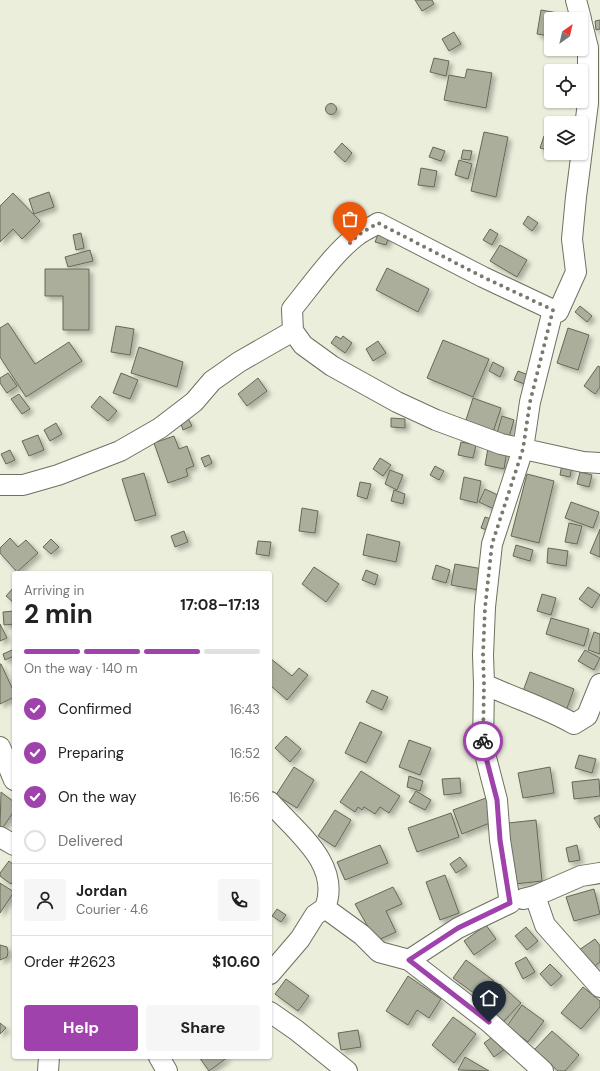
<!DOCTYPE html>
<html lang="en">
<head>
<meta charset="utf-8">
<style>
	:root { --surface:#fff; --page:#f6f6f6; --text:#222; --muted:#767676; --line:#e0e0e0; --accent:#a042ab }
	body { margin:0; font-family:"DM Sans",sans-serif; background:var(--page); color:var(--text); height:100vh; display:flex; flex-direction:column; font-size:15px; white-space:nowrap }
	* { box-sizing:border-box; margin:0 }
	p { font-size:13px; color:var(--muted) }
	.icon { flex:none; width:22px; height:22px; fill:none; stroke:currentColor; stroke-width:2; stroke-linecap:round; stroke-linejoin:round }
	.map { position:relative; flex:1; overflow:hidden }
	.details { position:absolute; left:12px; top:571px; width:260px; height:488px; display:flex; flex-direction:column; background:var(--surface); border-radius:4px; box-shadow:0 1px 3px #0004 }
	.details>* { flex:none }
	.needle { width:26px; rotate:34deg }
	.tools { position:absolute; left:544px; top:12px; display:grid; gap:8px }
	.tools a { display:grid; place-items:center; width:44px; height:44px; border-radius:4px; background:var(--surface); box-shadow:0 1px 3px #0004; font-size:20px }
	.pin { position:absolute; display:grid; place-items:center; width:34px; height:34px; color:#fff; margin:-41px -17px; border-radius:50% 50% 50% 0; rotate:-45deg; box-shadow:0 0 4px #0007 }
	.pin .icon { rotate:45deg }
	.courier { position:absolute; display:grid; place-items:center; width:40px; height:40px; margin:-20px; border:3px solid #a042ab; border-radius:50%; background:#fff; color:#222; box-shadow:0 1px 5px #0007 }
	.overview em { font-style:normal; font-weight:700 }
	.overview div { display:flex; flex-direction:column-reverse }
	.overview { display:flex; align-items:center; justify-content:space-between; height:68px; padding:0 12px }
	h1 { font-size:26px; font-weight:700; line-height:30px }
	.bar { display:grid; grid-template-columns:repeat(4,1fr); gap:6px 4px; align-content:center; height:48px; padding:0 12px }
	.bar i { height:5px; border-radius:3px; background:var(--line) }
	.bar .active { background:var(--accent) }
	.bar p { grid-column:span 4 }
	.line { display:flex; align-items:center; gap:10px; padding:0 12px; border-top:1px solid var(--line) }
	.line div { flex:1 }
	.round { display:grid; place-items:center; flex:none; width:42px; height:42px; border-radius:4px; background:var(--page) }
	ol { padding:0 12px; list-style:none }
	li { display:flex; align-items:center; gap:12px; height:44px }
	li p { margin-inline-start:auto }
	li .icon { padding:4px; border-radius:50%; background:var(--accent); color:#fff; stroke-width:4 }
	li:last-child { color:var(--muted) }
	li i { width:22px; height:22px; border:2px solid var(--line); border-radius:50% }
	.button { display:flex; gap:8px; margin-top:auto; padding:8px 12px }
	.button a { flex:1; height:46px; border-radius:4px; background:var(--accent); color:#fff; font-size:16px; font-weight:700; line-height:46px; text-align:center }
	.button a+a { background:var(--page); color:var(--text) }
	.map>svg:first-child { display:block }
	.building { fill:#abae9b; stroke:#666857; filter:url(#shadow) }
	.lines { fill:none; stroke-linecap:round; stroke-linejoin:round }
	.minor-casing { stroke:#6f7160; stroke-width:22 }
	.minor { stroke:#fff; stroke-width:20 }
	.done { stroke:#787a6e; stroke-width:4; stroke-dasharray:0 7.2 }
	.route { stroke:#a042ab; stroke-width:5 }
</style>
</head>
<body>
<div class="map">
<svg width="600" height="1071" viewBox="0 0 600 1071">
	<defs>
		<filter id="shadow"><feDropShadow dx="3.5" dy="3.5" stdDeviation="2" flood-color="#0004"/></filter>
	</defs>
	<rect width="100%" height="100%" fill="#ebeedb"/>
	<path class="building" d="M415 0H432L434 4 422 11Z
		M541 10 575 16V19H551V36L537 34Z
		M600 20V29L596 30 595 21Z
		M454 32 461 44 449 51 442 39Z
		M434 58 449 61 446 76 430 72Z
		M467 69 492 73 486 108 444 100 449 75 465 78Z
		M325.5 109a5.5 5.5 0 1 1 11 0a5.5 5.5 0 1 1-11 0Z
		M484 132 508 137 496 197 471 191Z
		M544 136 551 138V151L540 148Z
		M342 143 352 153 345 162 334 152Z
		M433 147 445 151 441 161 429 157Z
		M463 150 472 151 470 160 461 159Z
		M459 160 472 164 468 179 455 175Z
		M421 168 437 171 434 187 418 185Z
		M49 192 54 207 34 214 29 199Z
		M13 193 40 221 22 239 13 229 0 242V206Z
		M528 216 538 223 532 231 523 224Z
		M380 229 390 233 386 245 375 242Z
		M490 229 498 234 492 245 483 240Z
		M81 233 84 248 76 250 73 235Z
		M500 245 527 260 517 277 490 261Z
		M90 250 93 261 68 267 65 257Z
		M387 268 429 289 418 312 376 290Z
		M45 269H89V330H63V296H45Z
		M580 306 592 316 587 322 575 312Z
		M8 323 35 364 69 342 82 361 26 397 0 357V328Z
		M116 326 134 329 130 355 111 352Z
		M568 328 589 335 578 370 557 363Z
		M336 336 341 339 343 336 352 343 345 353 331 343Z
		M443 340 489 359 473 397 427 378Z
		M378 341 386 353 373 361 366 349Z
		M139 347 183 362 177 387 131 373Z
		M493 362 504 368 500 377 489 371Z
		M598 366 600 367V387L595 394 584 386Z
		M518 371 531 376 527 385 514 380Z
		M8 373 17 386 7 393 0 383V378Z
		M121 373 138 380 130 399 113 393Z
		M258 378 267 391 247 406 238 394Z
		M19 394 30 409 22 414 11 399Z
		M100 396 117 411 108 421 91 407Z
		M473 398 501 408 493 432 465 423Z
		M502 416 514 420 509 437 497 433Z
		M188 418 192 426 183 430 180 421Z
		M391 418 405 419V428L391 427Z
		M56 423 62 434 50 441 44 430Z
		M38 435 44 450 29 456 22 441Z
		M174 436 179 449 187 446 194 466 186 469 188 476 168 483 154 443Z
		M461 442 476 445 473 458 458 455Z
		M488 448 507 451 504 469 485 465Z
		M10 450 15 460 6 464 1 454Z
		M209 455 212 463 205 467 201 458Z
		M380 458 391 465 383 476 373 469Z
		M562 464 572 466 570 477 560 475Z
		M435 466 444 471 439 480 430 475Z
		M390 470 403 475 397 490 385 484Z
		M580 472 592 475 589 487 577 484Z
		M144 473 156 515 135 521 122 479Z
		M527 474 554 481 539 543 511 536Z
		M464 477 481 481 477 503 460 499Z
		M360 482 371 484 367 499 357 496Z
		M485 489 502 497 496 510 479 502Z
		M394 490 405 494 403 504 391 501Z
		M571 502 599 512 593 528 565 518Z
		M302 508 318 511 315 533 299 531Z
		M485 517 497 521 493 532 481 528Z
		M569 523 582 526 577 544 565 542Z
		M600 529V557L590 553Z
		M184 531 188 542 175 547 171 536Z
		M367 534 400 542 396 562 363 555Z
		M10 538 18 547 26 540 38 553 17 572 0 553V548Z
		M51 539 59 547 51 554 43 547Z
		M258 541 271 542 269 556 256 554Z
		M516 545 533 550 530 561 513 556Z
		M548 548 568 551 566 566 547 563Z
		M455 564 488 570 484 591 451 585Z
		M436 565 450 570 446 583 432 579Z
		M314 567 339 584 326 602 302 584Z
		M366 570 378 575 375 585 362 580Z
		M14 587V601L13 602 6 596Z
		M588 587 600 595 592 608 579 599Z
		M542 594 556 598 551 615 537 611Z
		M14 611V624L4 625 3 612Z
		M551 618 589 629 584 646 546 634Z
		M0 624 7 638 0 641Z
		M594 632 600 634V654L588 650Z
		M12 650 14 656 5 660 3 654Z
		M585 650 600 658 594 670 578 661Z
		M270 658 292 676 299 668 308 675 287 700 270 685Z
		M0 664H1L14 692V697L0 704Z
		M530 672 574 689 566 711 522 694Z
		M372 690 388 697 382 710 366 702Z
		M360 722 382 732 366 763 345 753Z
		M286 736 301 749 290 762 275 748Z
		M409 740 431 748 420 775 399 767Z
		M579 755 596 759 592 773 575 768Z
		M294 767 314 780 297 808 276 795Z
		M550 767 554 793 523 798 518 773Z
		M361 771 400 796 389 813 380 807 375 814 364 807 362 810 358 807 355 812 340 802Z
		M409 776 423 781 420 791 407 787Z
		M460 778 461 793 444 795 442 779Z
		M599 779 600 796 574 799 572 782Z
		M416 791 431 800 425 810 409 802Z
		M1 792 14 802V811L2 829 0 828Z
		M486 798 495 821 462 834 453 810Z
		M335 810 351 820 335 847 318 836Z
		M451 813 459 837 417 852 408 828Z
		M600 815V828L594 818Z
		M536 820 542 881 515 884 508 823Z
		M380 845 388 863 345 880 337 862Z
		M577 845 580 860 569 862 566 848Z
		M460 857 467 866 456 873 450 864Z
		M9 861 14 865V880L11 884 0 876V873Z
		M445 875 459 913 440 920 426 882Z
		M0 883 14 892 0 913Z
		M393 887 402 904 386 911 396 932 376 941 355 904Z
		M594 889 600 914 574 921 566 897Z
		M277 909 286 915 281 922 272 916Z
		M486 925 496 939 474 955 464 941Z
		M526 927 538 941 527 950 515 936Z
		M595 939 600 946V962L592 968 579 950Z
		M0 945 7 947 8 952 7 957 0 960Z
		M526 957 535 972 523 979 515 963Z
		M466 960 494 981 482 999 453 978Z
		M550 964 562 976 551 986 540 974Z
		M408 976 441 999 429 1018 417 1010 408 1025 386 1011Z
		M286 979 309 996 298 1011 275 994Z
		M500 984 521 1003 503 1022 482 1003Z
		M583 987 600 1001V1007L581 1029 561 1013Z
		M522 1005 544 1021 528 1042 507 1026Z
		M453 1017 476 1034 454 1063 432 1045Z
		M0 1023 6 1028 0 1034Z
		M358 1030 361 1047 341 1050 338 1033Z
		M552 1031 579 1055 565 1071H558L534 1050Z
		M495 1035 505 1049 494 1057 484 1043Z
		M199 1057H228L209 1071Z
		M465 1057 489 1071 458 1070Z"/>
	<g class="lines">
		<g class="minor-casing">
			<path id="minor" d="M576 0 581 19
				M293 331 292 309C311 286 335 251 359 234 365 230 372 227 378 223L483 277 553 310
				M0 485H23L58 475 120 451 160 428 194 402 212 381 239 362 293 331 303 345 332 366 397 402 436 420 501 444 583 462 600 463
				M484 684C514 698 546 708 574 724L587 716 600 684
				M0 747 14 780
				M270 802C295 831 342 864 325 908
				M0 837 14 845
				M535 896 545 925 600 987
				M523 899 535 896 581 876 600 873
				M409 960 489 1022 543 1071
				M270 974 300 939 315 915 325 908 362 935 379 952 409 960 458 928 510 903 500 840 497 800 483 746 484 684 483 655 485 607 492 544 523 449 530 402 553 310 558 312 576 272 572 239 576 197 588 103V48L581 20
				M270 1012 296 1030 347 1071
				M159 1057 167 1071
				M48 1071 49 1057"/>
		</g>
		<use href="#minor" class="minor"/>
	</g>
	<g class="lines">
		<path class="done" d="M350 243 358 235 378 223 483 277 553 310 530 402 523 449 492 544 485 608 483 655 484 684 483 741"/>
		<path class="route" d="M483 741V746L497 800 500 840 510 903 458 928 409 960 489 1022"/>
	</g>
</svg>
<div class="tools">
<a><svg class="needle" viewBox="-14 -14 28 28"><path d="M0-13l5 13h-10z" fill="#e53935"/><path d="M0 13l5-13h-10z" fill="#767676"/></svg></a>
<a><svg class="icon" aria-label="locate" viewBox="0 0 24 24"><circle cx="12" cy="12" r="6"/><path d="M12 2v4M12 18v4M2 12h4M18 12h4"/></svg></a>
<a><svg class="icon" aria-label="layers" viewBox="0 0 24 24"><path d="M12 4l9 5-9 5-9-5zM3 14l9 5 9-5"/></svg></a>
</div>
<div class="pin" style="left:350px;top:243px;background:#ea580c"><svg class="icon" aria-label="bag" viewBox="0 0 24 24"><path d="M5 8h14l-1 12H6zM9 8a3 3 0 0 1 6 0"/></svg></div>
<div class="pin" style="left:489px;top:1022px;background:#1f2937"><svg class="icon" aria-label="home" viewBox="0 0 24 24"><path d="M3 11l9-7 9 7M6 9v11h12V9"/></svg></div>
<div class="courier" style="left:483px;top:741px"><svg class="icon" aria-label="bike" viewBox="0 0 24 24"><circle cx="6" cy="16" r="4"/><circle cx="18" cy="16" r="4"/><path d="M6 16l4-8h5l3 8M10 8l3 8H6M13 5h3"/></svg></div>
<section class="details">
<div class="overview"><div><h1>2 min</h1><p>Arriving in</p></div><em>17:08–17:13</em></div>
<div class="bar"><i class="active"></i><i class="active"></i><i class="active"></i><i></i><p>On the way · 140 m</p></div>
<ol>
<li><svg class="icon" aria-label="check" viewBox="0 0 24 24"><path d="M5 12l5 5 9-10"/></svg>Confirmed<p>16:43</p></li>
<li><svg class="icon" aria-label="check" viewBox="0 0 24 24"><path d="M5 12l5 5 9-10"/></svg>Preparing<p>16:52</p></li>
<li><svg class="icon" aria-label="check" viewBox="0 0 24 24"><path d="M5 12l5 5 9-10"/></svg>On the way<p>16:56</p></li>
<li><i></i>Delivered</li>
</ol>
<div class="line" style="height:72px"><a class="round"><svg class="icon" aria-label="person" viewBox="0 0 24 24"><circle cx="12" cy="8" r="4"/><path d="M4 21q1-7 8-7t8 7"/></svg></a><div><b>Jordan</b><p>Courier · 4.6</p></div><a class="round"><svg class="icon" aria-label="phone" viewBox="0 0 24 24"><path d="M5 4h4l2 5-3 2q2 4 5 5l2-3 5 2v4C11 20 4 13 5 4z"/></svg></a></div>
<div class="line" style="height:52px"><div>Order #2623</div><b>$10.60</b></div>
<div class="button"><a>Help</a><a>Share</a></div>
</section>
</div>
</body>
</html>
